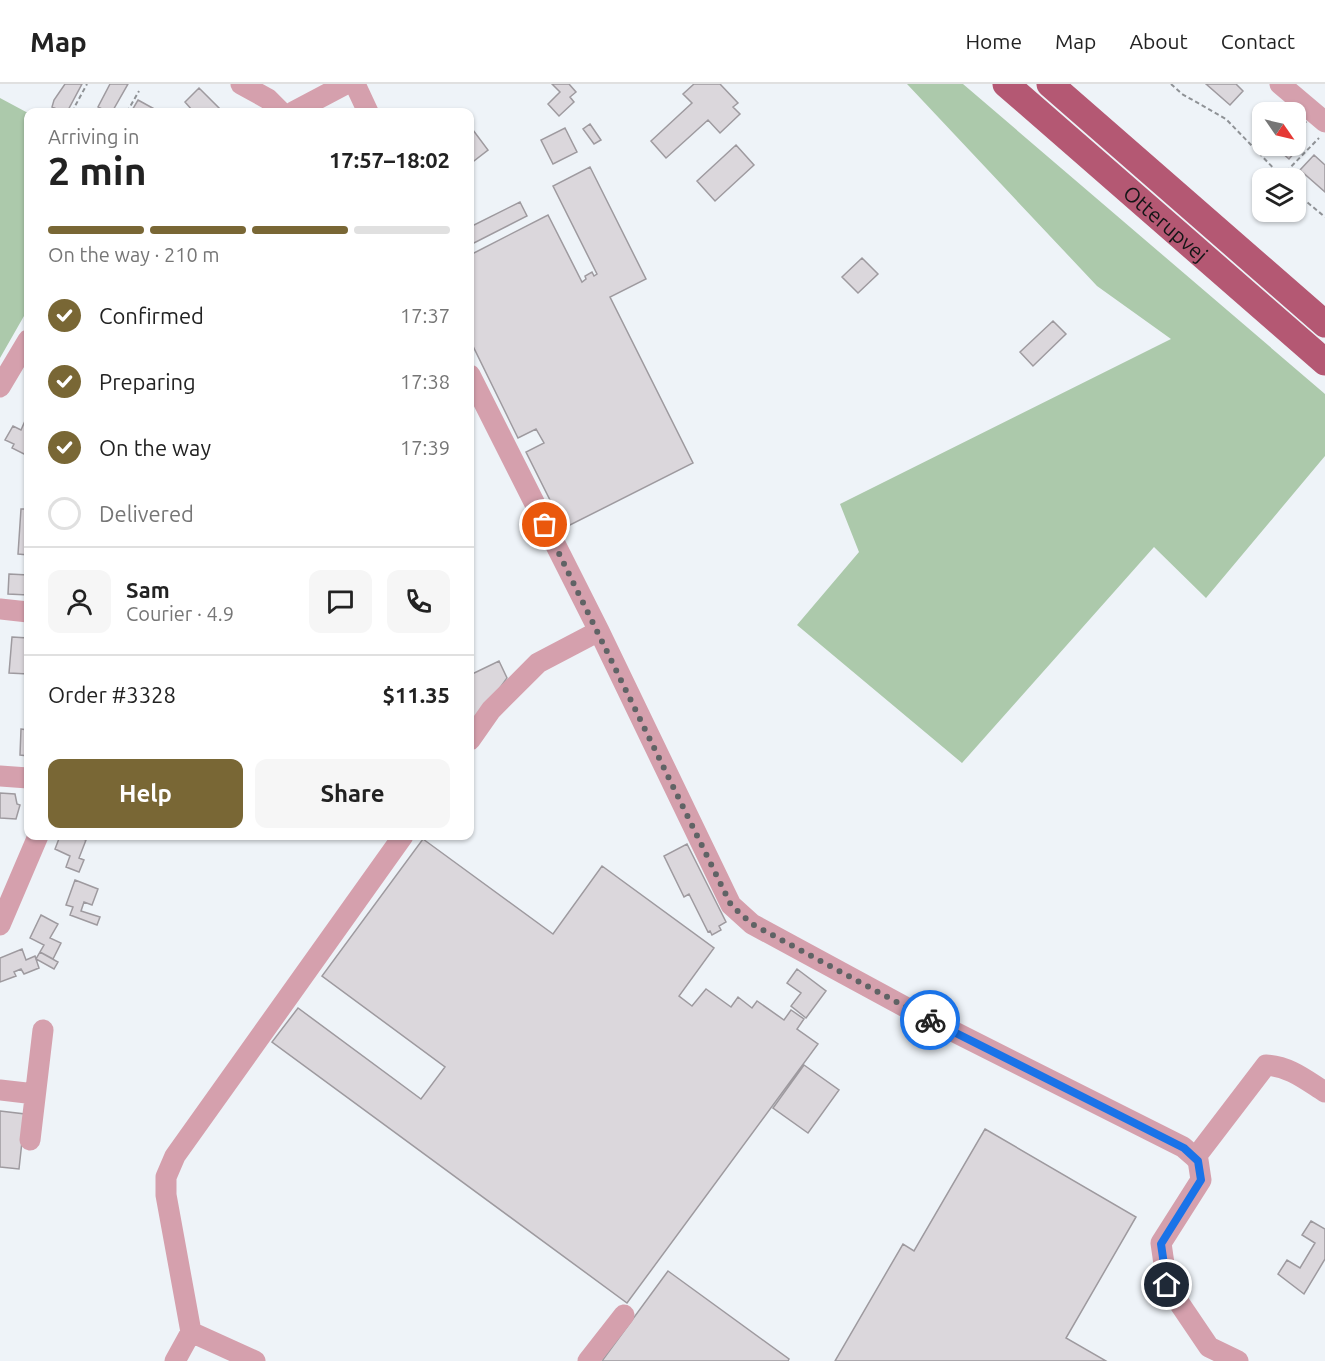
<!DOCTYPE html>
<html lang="en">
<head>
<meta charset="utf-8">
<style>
	:root { --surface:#fff; --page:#f6f6f6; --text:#222; --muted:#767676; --line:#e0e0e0; --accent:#796735 }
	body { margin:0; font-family:Ubuntu,sans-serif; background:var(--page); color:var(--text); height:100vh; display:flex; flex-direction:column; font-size:22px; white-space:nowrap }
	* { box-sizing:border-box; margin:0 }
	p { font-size:20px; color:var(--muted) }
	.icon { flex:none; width:33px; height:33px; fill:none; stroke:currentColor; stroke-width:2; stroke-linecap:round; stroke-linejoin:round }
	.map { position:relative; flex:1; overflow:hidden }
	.details { position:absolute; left:24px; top:24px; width:450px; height:732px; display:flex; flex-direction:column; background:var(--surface); border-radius:12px; box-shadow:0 2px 4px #0004 }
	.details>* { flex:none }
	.needle { width:39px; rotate:124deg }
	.buttons { position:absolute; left:1252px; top:18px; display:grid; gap:12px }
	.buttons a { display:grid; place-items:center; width:54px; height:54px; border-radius:12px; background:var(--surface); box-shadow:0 2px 4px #0004; font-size:30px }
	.pin { position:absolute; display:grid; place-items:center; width:51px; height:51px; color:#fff; margin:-26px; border:3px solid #fff; border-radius:50%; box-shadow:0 2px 6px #0007 }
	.courier { position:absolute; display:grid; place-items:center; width:60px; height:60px; margin:-30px; border:4px solid #1a73e8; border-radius:50%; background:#fff; color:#222; box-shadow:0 2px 8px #0007 }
	.overview em { font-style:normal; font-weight:700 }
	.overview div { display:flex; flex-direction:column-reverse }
	.overview { display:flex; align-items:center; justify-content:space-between; height:102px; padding:0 24px }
	h1 { font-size:39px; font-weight:700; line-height:45px }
	.bar { display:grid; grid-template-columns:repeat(4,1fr); gap:9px 6px; align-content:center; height:72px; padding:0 24px }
	.bar i { height:8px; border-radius:4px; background:var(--line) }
	.bar .active { background:var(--accent) }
	.bar p { grid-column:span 4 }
	.line { display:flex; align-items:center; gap:15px; padding:0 24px; border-top:2px solid var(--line) }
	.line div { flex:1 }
	.round { display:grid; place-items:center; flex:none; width:63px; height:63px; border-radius:12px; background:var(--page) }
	ol { padding:0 24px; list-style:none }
	li { display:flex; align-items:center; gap:18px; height:66px }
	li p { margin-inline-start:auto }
	li .icon { padding:6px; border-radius:50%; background:var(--accent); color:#fff; stroke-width:4 }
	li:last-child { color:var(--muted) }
	li i { width:33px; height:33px; border:3px solid var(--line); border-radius:50% }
	.cta { display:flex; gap:12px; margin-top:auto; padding:12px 24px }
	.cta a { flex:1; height:69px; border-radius:12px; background:var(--accent); color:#fff; font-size:24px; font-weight:700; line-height:69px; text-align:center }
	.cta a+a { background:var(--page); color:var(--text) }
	header { display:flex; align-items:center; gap:36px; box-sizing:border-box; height:84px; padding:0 30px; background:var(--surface); border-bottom:2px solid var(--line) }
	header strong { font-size:28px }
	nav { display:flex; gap:33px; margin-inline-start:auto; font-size:21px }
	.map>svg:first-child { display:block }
	.green { fill:#acc9ab }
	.building { fill:#dbd7dc; stroke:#9e9a9f; stroke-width:1.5 }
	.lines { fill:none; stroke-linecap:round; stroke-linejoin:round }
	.path { stroke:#8f9296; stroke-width:2; stroke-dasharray:4.5 3; stroke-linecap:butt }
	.minor { stroke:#d5a0ad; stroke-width:21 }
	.major { stroke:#b45873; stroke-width:27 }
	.done { stroke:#606365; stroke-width:6; stroke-dasharray:0 10.8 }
	.route { stroke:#1a73e8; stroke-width:8 }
	.labels { text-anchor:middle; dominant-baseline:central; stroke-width:4.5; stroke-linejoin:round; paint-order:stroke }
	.street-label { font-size:21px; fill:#131516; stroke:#eef3f8 }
</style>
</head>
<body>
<header>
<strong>Map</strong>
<nav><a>Home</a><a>Map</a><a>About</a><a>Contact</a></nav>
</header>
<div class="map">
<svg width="1325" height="1277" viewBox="0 0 1325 1277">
	<rect width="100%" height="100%" fill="#eef3f8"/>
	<path class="green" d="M907 0H963L1325 310V372L1206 514 1154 463 962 679 797 541 859 468 840 420 1171 255 1097 202Z
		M0 14 28 29V225L0 274Z"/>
	<path class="building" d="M65 0H82L67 28H63L52 23 54 16Z
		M110 0H128L112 28H108L98 23Z
		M552 0H569L576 8 570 13 574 18 559 32 548 20 560 8Z
		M694 0H720L738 19 733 23 740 30 720 49 708 36 666 74 651 57 692 19 683 10Z
		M1206 0H1236L1243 7 1230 21Z
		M199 4 220 25 216 28H190L192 26 185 18Z
		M138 16 158 27 157 28H131Z
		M1296 30 1306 38 1296 49Z
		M590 40 601 56 594 60 583 45Z
		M470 42 488 66 470 80Z
		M565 44 577 68 553 80 541 56Z
		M1296 55 1302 60 1289 75 1274 62H1296Z
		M736 61 754 81 715 117 697 97Z
		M1314 71 1325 81V108L1300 86Z
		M590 83 646 195 610 213 693 379 564 444 526 368 544 359 536 345 518 354 470 256V171L548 131 582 198 586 195 585 192 592 188 594 192 597 190 553 102Z
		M520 118 527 132 470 161V143Z
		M862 174 878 190 858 209 842 193Z
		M1053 237 1066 250 1033 282 1020 268Z
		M28 330V372L12 364 14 360 5 356 13 342 21 346Z
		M21 425H28V471L18 470Z
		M9 490 28 491V511L8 510Z
		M12 553 28 554V590L9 589Z
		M499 577 507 594 477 636 470 639V591Z
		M21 645 28 646V672L20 671Z
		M0 709 15 710 17 720 20 721 16 735 0 734Z
		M60 752H74L86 756 79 774 84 776 79 788 66 783 70 772 55 765Z
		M423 755 553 850 602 782 714 864 679 912 692 922 706 905 731 923 738 913 752 924 757 917 784 936 791 926 804 935 797 945 818 960 627 1219 272 958 298 924 421 1015 445 983 322 892Z
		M687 760 726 838 719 842 721 846 712 851 710 847 708 848 689 810 684 813 664 772Z
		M75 796 98 805 92 821 84 818 81 827 100 833 97 841 70 831 73 823 66 821Z
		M41 831 58 840 50 854 61 859 53 875 40 868 44 861 30 854Z
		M22 865 26 876 35 872 39 884 24 890 21 885 14 888 16 892 0 898V874Z
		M40 868 58 878 54 885 36 875Z
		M797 885 826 907 806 934 791 922 801 909 787 899Z
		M804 981 839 1006 808 1049 773 1024Z
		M0 1027 25 1030 19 1085 0 1083Z
		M985 1045 1136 1133 1066 1254 1106 1277H835L903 1160 914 1167Z
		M1311 1137 1325 1145V1175L1304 1210 1278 1190 1287 1176 1300 1184 1315 1159 1302 1151Z
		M668 1187 789 1275 788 1277H602Z"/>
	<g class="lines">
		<path class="path" d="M1171 0 1182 10 1226 35 1283 94
			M76 28 74 24 87 0
			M127 28 139 7
			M1281 93 1319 54
			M1296 109 1325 133"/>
		<path class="minor" d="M241 0 268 15 281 28
			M355 0 368 28
			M1280 0 1325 38
			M293 28 346 0
			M470 291 599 547 731 821 752 840 907 924 1183 1063 1198 1076 1201 1096 1161 1159 1167 1201 1209 1263 1238 1277
			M0 303 28 256
			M0 525 28 528
			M470 656 491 626 538 579 599 547
			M0 692 28 694
			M0 841 38 752
			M0 1006 35 1010
			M30 1056 43 946
			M1195 1074 1266 981C1289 982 1306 996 1325 1008
			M191 1248 166 1111V1093L175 1072 403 752
			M175 1277 191 1248 255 1277
			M588 1277 624 1231"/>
		<g class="major">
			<path id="s1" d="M1006 0 1325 278"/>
			<path d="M1050 0 1325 240"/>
		</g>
	</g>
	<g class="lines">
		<path class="done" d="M545 441 731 821 752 840 930 936"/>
		<path class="route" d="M930 936 1184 1064 1198 1077 1201 1096 1161 1160 1167 1201"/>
	</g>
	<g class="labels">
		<g class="street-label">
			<text stroke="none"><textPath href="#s1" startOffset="212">Otterupvej</textPath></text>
		</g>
	</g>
</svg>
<div class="buttons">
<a><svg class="needle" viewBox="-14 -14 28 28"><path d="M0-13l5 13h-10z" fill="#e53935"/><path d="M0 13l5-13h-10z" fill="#767676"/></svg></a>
<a><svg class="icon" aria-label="layers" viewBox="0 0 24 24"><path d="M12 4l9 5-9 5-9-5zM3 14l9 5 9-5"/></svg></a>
</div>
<div class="pin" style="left:545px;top:441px;background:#ea580c"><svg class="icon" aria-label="bag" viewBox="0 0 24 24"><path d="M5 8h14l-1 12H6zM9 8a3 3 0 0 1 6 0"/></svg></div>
<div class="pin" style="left:1167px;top:1201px;background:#1f2937"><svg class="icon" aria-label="home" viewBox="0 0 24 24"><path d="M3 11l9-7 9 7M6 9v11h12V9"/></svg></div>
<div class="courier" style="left:930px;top:936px"><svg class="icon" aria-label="bike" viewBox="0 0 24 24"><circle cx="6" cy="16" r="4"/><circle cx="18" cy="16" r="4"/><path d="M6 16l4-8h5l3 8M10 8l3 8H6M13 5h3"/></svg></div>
<section class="details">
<div class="overview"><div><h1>2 min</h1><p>Arriving in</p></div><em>17:57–18:02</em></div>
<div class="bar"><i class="active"></i><i class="active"></i><i class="active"></i><i></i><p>On the way · 210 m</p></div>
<ol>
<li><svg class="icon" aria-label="check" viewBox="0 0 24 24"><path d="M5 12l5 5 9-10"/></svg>Confirmed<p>17:37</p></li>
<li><svg class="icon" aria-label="check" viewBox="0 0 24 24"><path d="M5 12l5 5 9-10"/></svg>Preparing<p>17:38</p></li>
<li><svg class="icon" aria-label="check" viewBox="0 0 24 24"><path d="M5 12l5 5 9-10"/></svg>On the way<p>17:39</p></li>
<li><i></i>Delivered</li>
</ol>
<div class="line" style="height:108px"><a class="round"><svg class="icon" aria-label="person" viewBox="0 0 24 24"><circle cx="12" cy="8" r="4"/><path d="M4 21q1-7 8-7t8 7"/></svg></a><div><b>Sam</b><p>Courier · 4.9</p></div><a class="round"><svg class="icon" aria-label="chat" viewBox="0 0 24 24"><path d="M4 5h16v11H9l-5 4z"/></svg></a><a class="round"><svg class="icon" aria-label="phone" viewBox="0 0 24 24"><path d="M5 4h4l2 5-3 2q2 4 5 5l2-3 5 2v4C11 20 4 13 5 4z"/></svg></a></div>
<div class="line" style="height:78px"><div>Order #3328</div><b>$11.35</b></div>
<div class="cta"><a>Help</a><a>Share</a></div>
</section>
</div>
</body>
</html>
